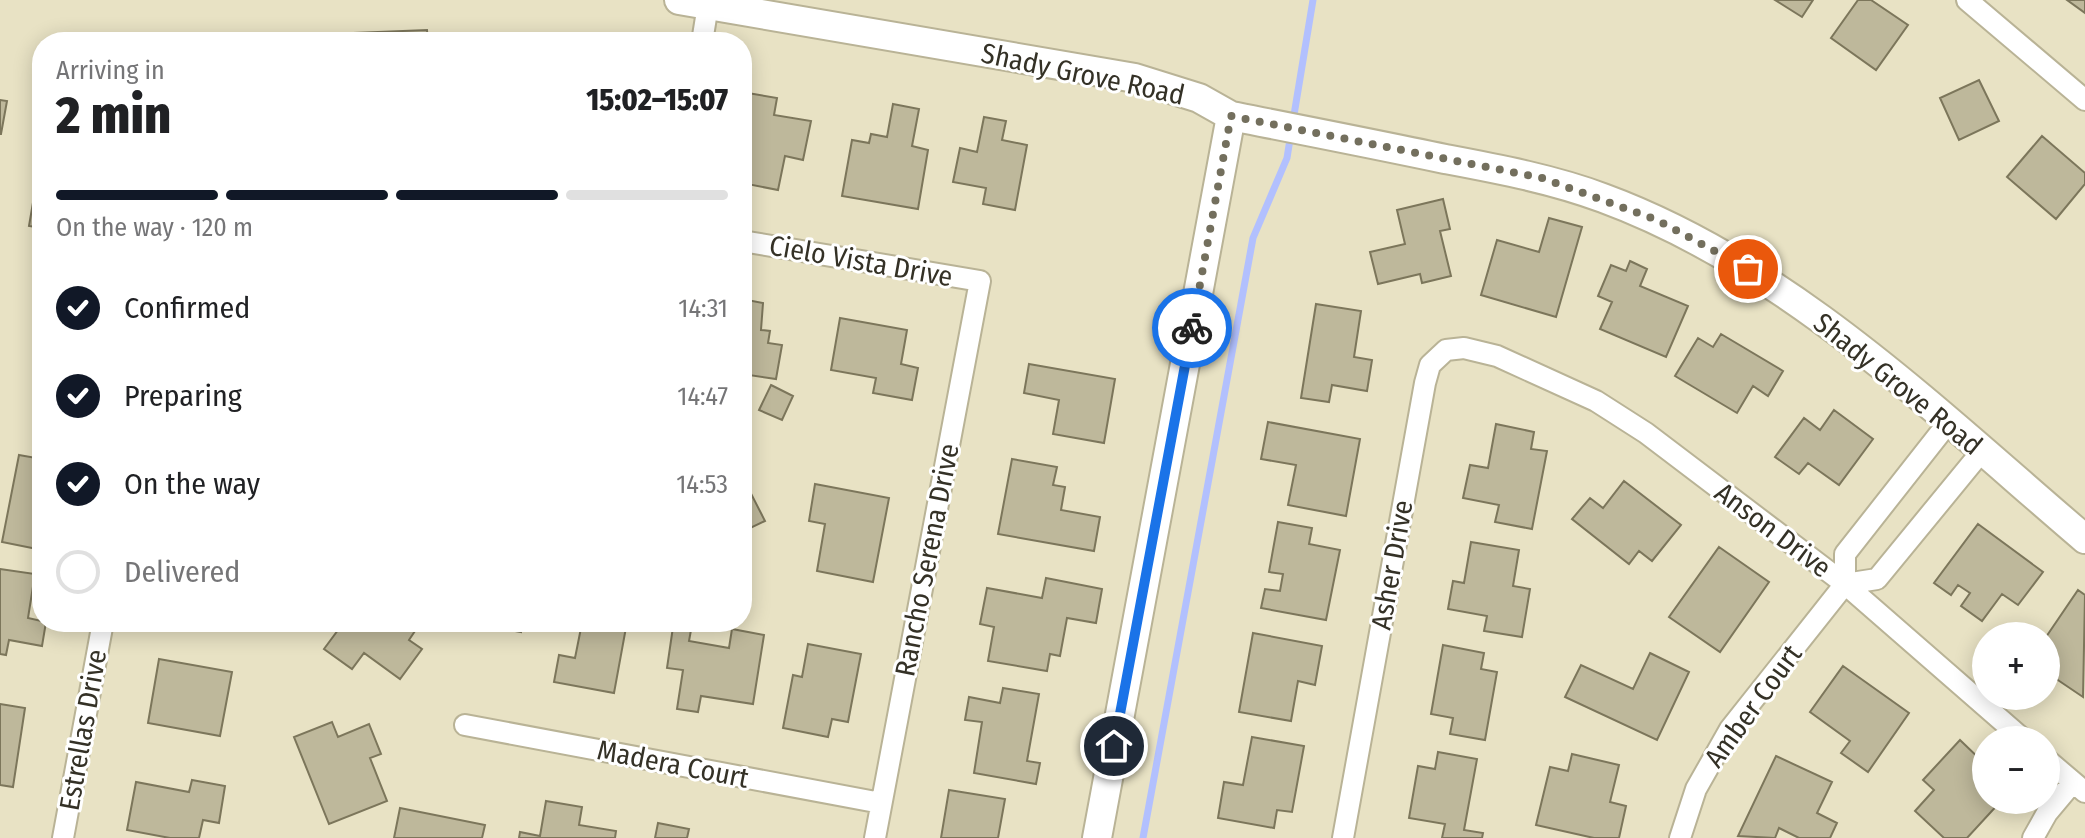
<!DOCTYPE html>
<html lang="en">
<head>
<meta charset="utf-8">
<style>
	:root { --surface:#fff; --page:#f6f6f6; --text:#202124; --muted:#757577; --line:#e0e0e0; --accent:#111827 }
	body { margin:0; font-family:"Fira Sans Condensed",sans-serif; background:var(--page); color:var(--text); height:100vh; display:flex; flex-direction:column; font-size:30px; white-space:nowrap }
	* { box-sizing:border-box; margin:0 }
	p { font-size:26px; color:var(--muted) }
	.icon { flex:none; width:44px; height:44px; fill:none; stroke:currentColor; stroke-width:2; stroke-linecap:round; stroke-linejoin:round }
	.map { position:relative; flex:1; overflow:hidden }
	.sheet { position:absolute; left:32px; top:32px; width:720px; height:600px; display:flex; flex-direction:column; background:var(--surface); border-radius:32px; box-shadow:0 4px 20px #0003 }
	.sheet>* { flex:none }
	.fabs { position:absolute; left:1972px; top:622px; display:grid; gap:16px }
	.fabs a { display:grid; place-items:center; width:88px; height:88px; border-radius:50%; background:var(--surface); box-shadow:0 4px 20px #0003; font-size:40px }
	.pin { position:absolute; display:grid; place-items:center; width:68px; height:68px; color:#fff; margin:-34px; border:4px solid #fff; border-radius:50%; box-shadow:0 2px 8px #0007 }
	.courier { position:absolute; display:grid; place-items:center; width:80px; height:80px; margin:-40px; border:6px solid #1a73e8; border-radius:50%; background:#fff; color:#222; box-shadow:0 2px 10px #0007 }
	.headline em { font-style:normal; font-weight:800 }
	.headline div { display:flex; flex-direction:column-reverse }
	.headline { display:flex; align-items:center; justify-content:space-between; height:136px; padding:0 24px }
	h1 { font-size:52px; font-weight:800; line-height:60px }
	.bar { display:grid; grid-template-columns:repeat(4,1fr); gap:12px 8px; align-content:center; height:96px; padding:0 24px }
	.bar i { height:10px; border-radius:6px; background:var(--line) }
	.bar .selected { background:var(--accent) }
	.bar p { grid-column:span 4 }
	ol { padding:0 24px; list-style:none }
	li { display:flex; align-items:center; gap:24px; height:88px }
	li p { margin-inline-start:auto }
	li .icon { padding:8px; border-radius:50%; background:var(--accent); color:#fff; stroke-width:4 }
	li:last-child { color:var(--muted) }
	li i { width:44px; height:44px; border:4px solid var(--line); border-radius:50% }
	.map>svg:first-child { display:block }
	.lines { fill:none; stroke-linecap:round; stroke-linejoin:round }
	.stream { stroke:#b2c0fe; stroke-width:7 }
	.building { fill:#beb89b; stroke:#7c765b; stroke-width:2 }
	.street-casing { stroke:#b9b396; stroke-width:24 }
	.secondary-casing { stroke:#b9b396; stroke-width:32 }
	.street { stroke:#fff; stroke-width:20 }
	.secondary { stroke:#fff; stroke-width:28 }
	.done { stroke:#736f5d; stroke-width:8; stroke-dasharray:0 14.4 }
	.route { stroke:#1a73e8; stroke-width:10 }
	.labels { text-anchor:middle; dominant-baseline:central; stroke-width:6; stroke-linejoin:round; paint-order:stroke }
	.street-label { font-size:28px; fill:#343126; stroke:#fff }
</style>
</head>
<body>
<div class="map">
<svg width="2085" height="838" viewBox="0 0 2085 838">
	<rect width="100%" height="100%" fill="#e8e2c4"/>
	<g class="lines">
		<path class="stream" d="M1293 121 1313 0
			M1143 838 1253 238 1287 158 1291 133"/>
	</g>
	<path class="building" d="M1775 0H1813L1802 17Z
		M1858 0H1871L1908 25 1876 70 1831 38Z
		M2067 0H2085V13Z
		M427 30 428 42H329V34Z
		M76 34 124 42H74Z
		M1979 80 1999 121 1959 140 1940 98Z
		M742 92 777 98 774 115 811 121 803 160 785 156 778 190 742 183Z
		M0 100 7 101 1 134H0Z
		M893 104 919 109 912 146 928 150 918 209 842 196 852 140 869 143 871 134 887 137Z
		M984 117 1006 121 1002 140 1027 145 1015 210 983 204 986 188 953 182 960 148 977 152Z
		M2042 136 2085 173V184L2056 219 2007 177Z
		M35 191 42 192V228L29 226Z
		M1443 199 1450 229 1440 231 1451 276 1422 283 1420 274 1378 284 1370 252 1405 244 1397 210Z
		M1549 218 1582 227 1556 317 1481 295 1497 240 1539 252Z
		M1630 261 1647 269 1640 286 1688 306 1666 357 1600 329 1612 302 1598 296 1611 265 1626 271Z
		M742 299 763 303 761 330 770 331 768 343 782 345 776 379 742 374Z
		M1316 304 1361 311 1354 357 1372 360 1367 391 1332 385 1329 402 1301 398Z
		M840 318 907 330 901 364 918 368 912 400 873 393 876 378 831 370Z
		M1721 334 1783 371 1768 396 1753 386 1737 413 1675 376 1698 338 1713 347Z
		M1029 364 1115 379 1104 443 1053 434 1059 400 1024 393Z
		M771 385 793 396 782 420 759 410Z
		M1834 410 1873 439 1839 485 1808 463 1799 474 1775 457 1804 418 1820 430Z
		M1268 422 1360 439 1346 516 1288 505 1296 465 1261 459Z
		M1496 424 1534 432 1531 449 1547 451 1532 529 1495 522 1499 505 1463 498 1470 465 1488 468Z
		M19 455 42 459V550L2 542Z
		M1012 459 1057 467 1053 485 1065 487 1061 510 1100 517 1094 551 998 534Z
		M742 476 765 521 742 532Z
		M1624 481 1681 525 1652 561 1639 551 1629 564 1572 519 1590 498 1603 508Z
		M815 484 889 498 873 582 817 571 825 524 809 521Z
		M1278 522 1312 528 1309 544 1340 550 1326 620 1261 608 1265 589 1280 591 1283 574 1269 572Z
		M1978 524 2043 572 2018 605 2002 594 1982 621 1961 606 1970 593 1958 585 1951 595 1934 583Z
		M1471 542 1519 550 1513 586 1530 589 1522 637 1484 631 1487 616 1448 609 1453 581 1464 583Z
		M1719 547 1769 582 1720 652 1669 617Z
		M0 569 35 574 28 618 46 622 42 646 9 640 6 655 0 654Z
		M1046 578 1102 589 1096 623 1067 618 1060 656 1050 654 1047 671 988 661 994 627 980 624 987 588 1042 598Z
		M2078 590 2085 595 2083 697 2046 672V637Z
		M344 622H421L409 640 422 649 400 679 364 653 352 669 324 649Z
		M463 622H522L521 632Z
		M564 622H627L614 693 554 682 559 655 575 658 581 628 564 625Z
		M673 627 691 630 689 641 729 648 732 629 764 635 753 704 701 696 698 712 677 709 683 670 667 668Z
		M1253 633 1322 646 1315 685 1298 681 1291 721 1239 712Z
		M808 644 861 654 848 722 832 719 828 737 783 728 793 675 802 677Z
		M1443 645 1484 653 1481 669 1497 672 1485 740 1450 734 1453 718 1431 714Z
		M1650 653 1689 672 1657 740 1565 697 1581 665 1633 689Z
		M159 659 232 672 220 736 148 723Z
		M1843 666 1909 713 1868 772 1841 753 1850 741 1810 712Z
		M1003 688 1039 694 1027 761 1040 763 1036 784 974 773 982 722 965 720 969 697 1000 703Z
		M0 704 25 708 13 787 0 785Z
		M332 722 338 737 369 724 381 754 370 758 387 801 329 824 294 737Z
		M1252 737 1304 746 1292 812 1277 810 1274 828 1218 818 1224 782 1243 785Z
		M1960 740 1986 765V771L1978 780 1986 787V800L2001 801 1967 838H1944L1915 811 1934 790 1923 780Z
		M1438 752 1477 759 1464 830 1483 833 1482 838H1442L1445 824 1409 818 1418 766 1435 769Z
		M1572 754 1619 765 1610 802 1626 806 1619 838H1594L1536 825 1550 767 1568 771Z
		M1776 756 1832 782 1817 813 1837 823 1830 838H1799L1779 828 1775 838 1738 836Z
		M192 780 225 786 219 823 203 820 199 838H170L127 830 136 782 189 792Z
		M949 790 1005 799 998 838H941Z
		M546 801 582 807 579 825 616 831 615 838H519L520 832 540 836Z
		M400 808 485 825 482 838H394Z
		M658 823 689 829 687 838H655Z"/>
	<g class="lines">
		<g class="street-casing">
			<path id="street" d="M1967 0 2085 100
				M702 42 708 5
				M742 241 980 281 875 838
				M1948 423 1845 554V584L1877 579 1982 451
				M465 725 881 803
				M2046 759 2085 792
				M63 838 103 622
				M1343 838 1425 383 1430 365 1446 350 1464 348 1497 356 1596 401 1646 433 1845 584 2024 740
				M1680 838 1696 789 1730 729 1845 584
				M2033 838 2047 813 2073 782"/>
		</g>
		<g class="secondary-casing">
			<path id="secondary" d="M679 0 1135 78 1199 98 1231 116C1302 130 1374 144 1445 159 1498 169 1552 179 1603 198 1788 266 1937 413 2085 539
				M1097 838 1231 116"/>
		</g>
		<use href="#street" class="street"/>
		<use href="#secondary" class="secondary"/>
	</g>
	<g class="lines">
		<path class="done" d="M1192 328 1231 116 1542 178 1657 220 1748 269"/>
		<path class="route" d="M1114 746 1192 328"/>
	</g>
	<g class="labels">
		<g class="street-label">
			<text transform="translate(1083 74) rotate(12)">Shady Grove Road</text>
			<text transform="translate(861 261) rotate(10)">Cielo Vista Drive</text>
			<text transform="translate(1898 384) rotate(39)">Shady Grove Road</text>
			<text transform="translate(1773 530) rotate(37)">Anson Drive</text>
			<text transform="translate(927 560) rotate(-79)">Rancho Serena Drive</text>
			<text transform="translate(1392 565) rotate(-80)">Asher Drive</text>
			<text transform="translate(1753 706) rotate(-54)">Amber Court</text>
			<text transform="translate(83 730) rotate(-80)">Estrellas Drive</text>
			<text transform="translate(673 764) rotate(11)">Madera Court</text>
		</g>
	</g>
</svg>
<div class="fabs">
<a>+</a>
<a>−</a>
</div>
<div class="pin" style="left:1748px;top:269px;background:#ea580c"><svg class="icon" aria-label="bag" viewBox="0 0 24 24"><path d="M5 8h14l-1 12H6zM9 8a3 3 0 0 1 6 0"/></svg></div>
<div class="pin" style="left:1114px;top:746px;background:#1f2937"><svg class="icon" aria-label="home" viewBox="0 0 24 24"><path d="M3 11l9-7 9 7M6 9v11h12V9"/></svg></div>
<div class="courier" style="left:1192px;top:328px"><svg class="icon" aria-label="bike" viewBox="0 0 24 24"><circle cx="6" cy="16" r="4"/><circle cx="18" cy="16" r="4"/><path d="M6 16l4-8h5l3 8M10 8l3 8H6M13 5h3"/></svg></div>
<section class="sheet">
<div class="headline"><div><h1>2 min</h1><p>Arriving in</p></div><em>15:02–15:07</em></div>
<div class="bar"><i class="selected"></i><i class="selected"></i><i class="selected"></i><i></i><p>On the way · 120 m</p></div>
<ol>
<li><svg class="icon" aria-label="check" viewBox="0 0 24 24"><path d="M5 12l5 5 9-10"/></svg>Confirmed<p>14:31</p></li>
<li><svg class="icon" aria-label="check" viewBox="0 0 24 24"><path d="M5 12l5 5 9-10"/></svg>Preparing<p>14:47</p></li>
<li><svg class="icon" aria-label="check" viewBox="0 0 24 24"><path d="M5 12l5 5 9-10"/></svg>On the way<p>14:53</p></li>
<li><i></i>Delivered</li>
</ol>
</section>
</div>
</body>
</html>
